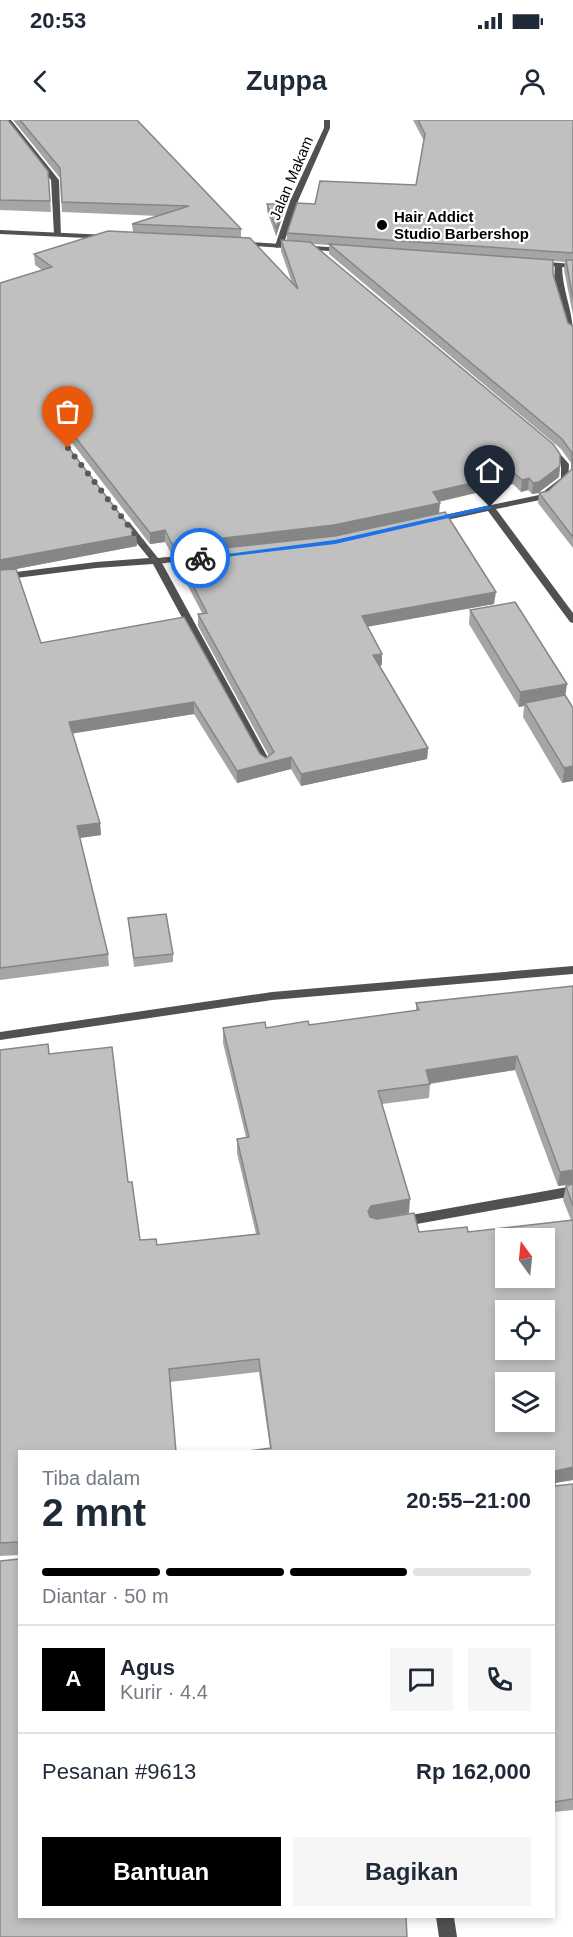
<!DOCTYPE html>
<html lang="id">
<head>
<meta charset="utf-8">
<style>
	:root { --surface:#fff; --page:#f6f6f7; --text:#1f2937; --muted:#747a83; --line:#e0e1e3; --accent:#000 }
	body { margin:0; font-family:Arial,sans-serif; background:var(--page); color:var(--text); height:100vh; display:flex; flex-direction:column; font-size:22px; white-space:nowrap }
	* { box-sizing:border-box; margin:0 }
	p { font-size:20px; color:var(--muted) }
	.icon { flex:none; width:33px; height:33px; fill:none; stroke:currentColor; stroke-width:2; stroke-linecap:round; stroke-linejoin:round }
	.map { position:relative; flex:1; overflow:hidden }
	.sheet { position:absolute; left:18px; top:1330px; width:537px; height:468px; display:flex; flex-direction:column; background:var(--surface); border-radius:0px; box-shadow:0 3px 9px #0003 }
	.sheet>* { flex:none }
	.needle { width:39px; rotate:345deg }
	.tools { position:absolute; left:495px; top:1108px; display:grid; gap:12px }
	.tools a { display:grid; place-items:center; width:60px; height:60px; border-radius:0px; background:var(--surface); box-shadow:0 3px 9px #0003; font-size:30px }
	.pin { position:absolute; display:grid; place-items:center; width:51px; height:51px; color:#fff; margin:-62px -26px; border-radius:50% 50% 50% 0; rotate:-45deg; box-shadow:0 0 6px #0007 }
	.pin .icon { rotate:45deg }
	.courier { position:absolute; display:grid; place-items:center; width:60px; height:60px; margin:-30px; border:4px solid #1a73e8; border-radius:50%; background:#fff; color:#222; box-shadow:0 2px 8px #0007 }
	.headline em { font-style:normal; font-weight:800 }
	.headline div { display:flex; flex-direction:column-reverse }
	.headline { display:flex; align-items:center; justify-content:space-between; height:102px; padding:0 24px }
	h1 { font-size:39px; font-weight:800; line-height:45px }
	.bar { display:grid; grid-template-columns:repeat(4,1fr); gap:9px 6px; align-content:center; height:72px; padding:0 24px }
	.bar i { height:8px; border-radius:4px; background:var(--line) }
	.bar .active { background:var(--accent) }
	.bar p { grid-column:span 4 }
	.line { display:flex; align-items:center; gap:15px; padding:0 24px; border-top:2px solid var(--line) }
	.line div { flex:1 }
	.round { display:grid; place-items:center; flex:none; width:63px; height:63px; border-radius:0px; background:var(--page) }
	.primary-button { display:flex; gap:12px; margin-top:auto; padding:12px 24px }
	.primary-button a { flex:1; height:69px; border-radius:0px; background:var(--accent); color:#fff; font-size:24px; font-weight:800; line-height:69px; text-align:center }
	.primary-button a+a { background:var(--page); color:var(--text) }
	.status { display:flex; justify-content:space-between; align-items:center; height:42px; padding:0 30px; background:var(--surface); direction:ltr }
	.status svg { height:16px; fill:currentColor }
	header { display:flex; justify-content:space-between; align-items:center; height:78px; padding:0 24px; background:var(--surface); font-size:27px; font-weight:800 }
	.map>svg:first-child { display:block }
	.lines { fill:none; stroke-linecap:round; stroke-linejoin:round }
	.minor { fill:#515151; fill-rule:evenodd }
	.tertiary { fill:#515151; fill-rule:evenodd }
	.wall { fill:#a5a5a5; fill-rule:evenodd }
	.shaded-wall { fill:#868686 }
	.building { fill:#c0c0c0; stroke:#868686; stroke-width:1.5; fill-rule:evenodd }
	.route { fill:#1a73e8 }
	.done { stroke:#595959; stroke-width:6; stroke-dasharray:0 10.8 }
	.poi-dot { fill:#000; stroke:#fff; stroke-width:2 }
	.labels { text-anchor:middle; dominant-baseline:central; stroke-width:4.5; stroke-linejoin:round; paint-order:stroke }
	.far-street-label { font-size:15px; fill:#000; stroke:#fff }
	.far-poi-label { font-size:15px; font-weight:bold; fill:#000; stroke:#fff; text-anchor:start }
</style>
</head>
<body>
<div class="status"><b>20:53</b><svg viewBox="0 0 49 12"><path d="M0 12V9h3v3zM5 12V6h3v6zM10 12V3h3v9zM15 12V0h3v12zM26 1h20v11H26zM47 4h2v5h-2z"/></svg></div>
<header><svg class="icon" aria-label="back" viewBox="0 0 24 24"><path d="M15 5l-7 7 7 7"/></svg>Zuppa<svg class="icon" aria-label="person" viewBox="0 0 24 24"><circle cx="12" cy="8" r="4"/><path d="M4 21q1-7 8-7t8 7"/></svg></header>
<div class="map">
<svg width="573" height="1817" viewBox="0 0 573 1817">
	<rect width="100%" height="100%" fill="#fff"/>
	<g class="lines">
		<path class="minor" d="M4 0H11L59 60 61 116 54 114 51 60Z
			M324 0H330V8L298 81 283 126 276 128 275 126 290 81 324 8Z
			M555 143 562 145C562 170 573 190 573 214L569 212 554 163Z
			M550 325 553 326 569 344 568 361 545 379 496 389 573 493V503L570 502 488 391 433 403 428 400 430 398 539 375 561 358V344L546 328Z
			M127 402 130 403 158 438 191 435 196 438 191 441 162 443 272 645 271 647 267 648 262 645 153 444 96 448 0 460V454L96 442 149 438 122 405Z
			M573 846V854L272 880 0 920V912L272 872Z
			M573 1066V1076L400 1107 395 1106 393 1102 395 1098 400 1097Z
			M436 1797H454L457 1817H439Z"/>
		<path class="tertiary" d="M0 110 108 115 112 117 108 119 0 114Z
			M236 121 344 128 348 130 344 132 239 125 235 123Z
			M535 141 573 144V148L538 145H535Z"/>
	</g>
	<path class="wall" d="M0 0 48 51 51 92 0 90Z
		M13 0H137L241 109V118L292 163 281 131V120H287V113L315 84 416 65 424 21 413 0H573V195L564 150 565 142 553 141V154L568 203 573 206V428L538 383 539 373 548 371 571 350V343L561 329 329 134V125L312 124 560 346 559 357 538 373 532 374 528 370 521 372 513 364 439 382V393L494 484 367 506 382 545 379 546 428 628 427 639 301 666 291 649 237 663 194 594 72 613 100 703 101 715 80 718 108 834 109 846 0 860V163L42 150 35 145 34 134 133 112 132 104 159 96 62 92 60 58ZM55 304 59 306 150 424 165 422 172 435H177V445L202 493 198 494V506L269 636 266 638 260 634 184 497 41 523 16 449 137 426 136 415 51 306Z
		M267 84 284 92 276 116 267 91Z
		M470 490 565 576 573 588 562 663 523 597 524 586 519 587 469 504Z
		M128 798 173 834V842L134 847Z
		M573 866V1064L558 1066 515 950 430 964 429 978 382 984 409 1093 376 1099 419 1112H468L571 1100 563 1080 566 1066 573 1064V1360L555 1363V1366L573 1364V1690L554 1692V1332L270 1328 259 1252 170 1262 19 1439V1435L0 1436V930L49 934 128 1062 140 1120 157 1125 256 1114 237 1033V1019L246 1017 223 923V908H266L309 905 416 891V883Z"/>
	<path class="shaded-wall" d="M284 84V92L276 116V108Z
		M54 293 55 304 49 307 48 296Z
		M560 346 559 357 538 373 532 374 533 363Z
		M514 353 513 364 432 383 433 372Z
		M529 358 528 370 521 372 522 360Z
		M440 383 439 394 334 417 172 435V424Z
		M165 410V422L150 424V413Z
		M136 415 137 426 0 452V440Z
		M496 472 494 484 361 508 362 496Z
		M382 534V545L373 547V535Z
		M567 564 565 578 525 583 524 586 519 587 520 572Z
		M194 582V594L70 614 69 602Z
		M428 628 427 639 301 666V654Z
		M291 637V649L237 663V651Z
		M573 646V661L562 663 564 648Z
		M100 703 101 715 79 718 77 706Z
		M517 936 515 950 425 964 426 950Z
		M573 1050V1064L558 1066 560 1052Z
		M410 1079 409 1093 371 1100 368 1091 371 1086Z
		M573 1347V1360L554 1363 555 1351Z"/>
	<path class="building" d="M0 0H8L48 51 50 81 0 80Z
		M20 0H137L241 109 132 104 189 86 62 82 60 48Z
		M418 0H573V133L287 113 297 83 315 84 320 61 416 65 425 14Z
		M267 84H284L276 108Z
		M108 111 250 118 298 169 281 120 310 122 553 324 560 334V346L539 362 533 363 529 358 522 360 514 353 433 372 440 383 334 405 172 424 165 410 150 413 58 295 54 293 48 296V301L136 415 0 440V163L52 147 34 134Z
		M329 124 553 140V154L568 203 573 206V417L539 373 548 371 572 349V333L562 319Z
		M566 140H573V180Z
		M445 392 496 472 362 496 382 534 373 535 428 628 301 654 291 637 237 651 194 582 69 602 100 703 77 706 108 834 0 848V450L16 449 41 523 184 497 260 634 266 638 274 632 198 494 207 493 177 433 335 416Z
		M515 482 567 564 520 572 470 490Z
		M565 575 573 588V646L564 648 525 583Z
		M166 794 173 834 134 838 128 798Z
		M573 866V1050L560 1052 517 936 426 950 430 964 378 971 410 1079 371 1086 368 1091 370 1097 377 1099 414 1093 419 1112 467 1107 468 1112 573 1100V1347L555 1351V1366L573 1364V1679L554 1682V1332H240L271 1328 259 1239 169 1249 176 1332H20V1797H406L407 1817H0V1441L19 1439V1422L0 1423V930L48 924 49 934 112 927 128 1062H132L140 1120 156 1119 157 1125 259 1114 237 1019 249 1017 223 908 265 902 266 908 308 901 309 905 419 890 416 883ZM506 1119H544V1158H506ZM506 1191H544V1230H506ZM506 1263H544V1302H506Z
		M573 1064V1086L566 1066Z"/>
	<path class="route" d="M490 385 492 388 335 424 200 440 197 438 335 420Z"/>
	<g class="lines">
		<path class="done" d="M68 328 156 441 200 438"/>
	</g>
	<circle class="poi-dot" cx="382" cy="105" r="6"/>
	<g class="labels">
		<g class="far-street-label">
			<text transform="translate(291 58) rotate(-67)">Jalan Makam</text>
		</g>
		<g class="far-poi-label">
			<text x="394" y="96">Hair Addict<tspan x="394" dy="17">Studio Barbershop</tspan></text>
		</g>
	</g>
</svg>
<div class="tools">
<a><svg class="needle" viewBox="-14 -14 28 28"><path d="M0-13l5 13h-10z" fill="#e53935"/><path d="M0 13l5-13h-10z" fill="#747a83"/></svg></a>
<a><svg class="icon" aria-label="locate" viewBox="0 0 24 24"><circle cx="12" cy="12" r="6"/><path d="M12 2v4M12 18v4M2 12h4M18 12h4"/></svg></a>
<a><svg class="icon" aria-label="layers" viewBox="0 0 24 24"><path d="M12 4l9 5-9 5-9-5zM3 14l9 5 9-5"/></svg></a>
</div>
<div class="pin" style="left:68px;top:328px;background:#ea580c"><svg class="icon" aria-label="bag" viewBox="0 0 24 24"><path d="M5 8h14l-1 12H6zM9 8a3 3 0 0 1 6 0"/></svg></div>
<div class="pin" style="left:490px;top:387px;background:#1f2937"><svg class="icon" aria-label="home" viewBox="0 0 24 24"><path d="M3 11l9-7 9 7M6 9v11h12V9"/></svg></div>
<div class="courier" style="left:200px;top:438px"><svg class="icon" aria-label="bike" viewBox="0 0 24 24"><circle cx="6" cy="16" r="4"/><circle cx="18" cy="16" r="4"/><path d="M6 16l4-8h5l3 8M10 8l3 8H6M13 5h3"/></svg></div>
<section class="sheet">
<div class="headline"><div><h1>2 mnt</h1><p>Tiba dalam</p></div><em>20:55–21:00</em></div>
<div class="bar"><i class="active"></i><i class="active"></i><i class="active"></i><i></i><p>Diantar · 50 m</p></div>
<div class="line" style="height:108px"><b class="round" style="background:var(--accent);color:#fff">A</b><div><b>Agus</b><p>Kurir · 4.4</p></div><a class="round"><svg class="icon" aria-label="chat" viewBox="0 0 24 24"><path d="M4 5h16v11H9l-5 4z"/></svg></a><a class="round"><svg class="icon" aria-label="phone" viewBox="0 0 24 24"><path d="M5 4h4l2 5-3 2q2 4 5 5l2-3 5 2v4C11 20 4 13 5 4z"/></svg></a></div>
<div class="line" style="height:78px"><div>Pesanan #9613</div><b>Rp 162,000</b></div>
<div class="primary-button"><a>Bantuan</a><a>Bagikan</a></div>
</section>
</div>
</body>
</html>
